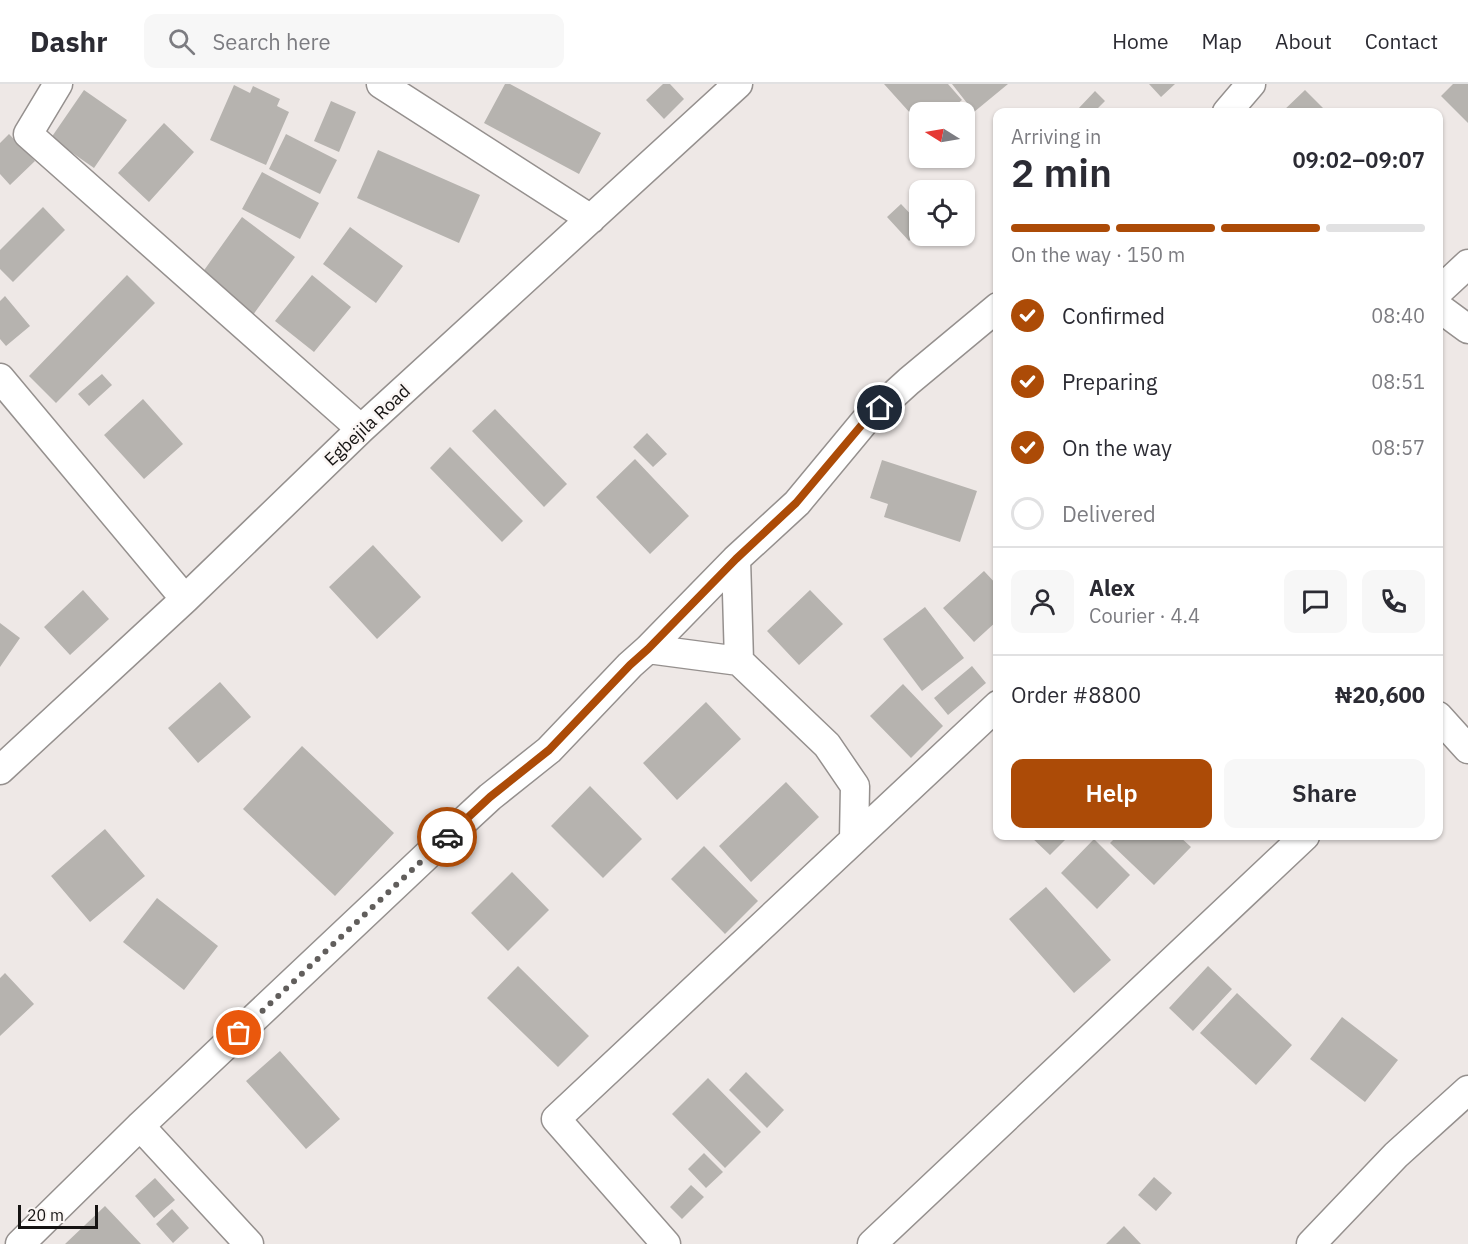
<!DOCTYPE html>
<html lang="en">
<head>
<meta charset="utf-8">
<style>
	:root { --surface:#fff; --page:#f7f7f7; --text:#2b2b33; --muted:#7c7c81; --line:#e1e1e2; --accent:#ac4b07 }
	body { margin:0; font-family:"IBM Plex Sans",sans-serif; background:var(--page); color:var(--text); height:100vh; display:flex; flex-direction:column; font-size:22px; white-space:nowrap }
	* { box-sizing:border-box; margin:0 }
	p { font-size:20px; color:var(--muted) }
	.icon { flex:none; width:33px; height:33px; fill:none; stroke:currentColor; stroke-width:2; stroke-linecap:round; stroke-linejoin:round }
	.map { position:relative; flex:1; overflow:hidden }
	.drawer { position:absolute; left:993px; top:24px; width:450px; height:732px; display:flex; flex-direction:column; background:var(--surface); border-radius:12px; box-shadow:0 2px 4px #0004 }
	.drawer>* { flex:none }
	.needle { width:39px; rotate:281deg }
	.tools { position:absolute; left:909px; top:18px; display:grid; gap:12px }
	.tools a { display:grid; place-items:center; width:66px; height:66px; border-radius:12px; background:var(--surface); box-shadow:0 2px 4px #0004; font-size:30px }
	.scale { position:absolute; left:18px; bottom:15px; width:80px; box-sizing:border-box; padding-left:6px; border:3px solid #151312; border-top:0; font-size:16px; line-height:21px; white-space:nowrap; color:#151312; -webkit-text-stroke:4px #fbf6f4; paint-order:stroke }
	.pin { position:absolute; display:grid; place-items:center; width:51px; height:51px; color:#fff; margin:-26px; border:3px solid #fff; border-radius:50%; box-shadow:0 2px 6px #0007 }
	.courier { position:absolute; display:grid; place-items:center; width:60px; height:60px; margin:-30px; border:4px solid #ac4b07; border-radius:50%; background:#fff; color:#222; box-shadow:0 2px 8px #0007 }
	.overview em { font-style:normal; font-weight:600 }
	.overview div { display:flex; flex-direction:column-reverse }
	.overview { display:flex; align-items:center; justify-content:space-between; height:102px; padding:0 18px }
	h1 { font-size:39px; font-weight:600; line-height:45px }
	.bar { display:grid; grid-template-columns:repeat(4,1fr); gap:9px 6px; align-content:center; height:72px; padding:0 18px }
	.bar i { height:8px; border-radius:4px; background:var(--line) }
	.bar .selected { background:var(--accent) }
	.bar p { grid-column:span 4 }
	.line { display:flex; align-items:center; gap:15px; padding:0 18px; border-top:2px solid var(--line) }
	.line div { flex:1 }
	.round { display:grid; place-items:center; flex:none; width:63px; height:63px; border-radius:12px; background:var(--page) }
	ol { padding:0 18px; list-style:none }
	li { display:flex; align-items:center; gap:18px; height:66px }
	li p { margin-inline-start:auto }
	li .icon { padding:6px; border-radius:50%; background:var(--accent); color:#fff; stroke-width:4 }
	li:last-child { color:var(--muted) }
	li i { width:33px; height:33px; border:3px solid var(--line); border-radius:50% }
	.cta { display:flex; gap:12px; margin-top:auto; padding:12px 18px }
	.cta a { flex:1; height:69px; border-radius:12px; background:var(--accent); color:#fff; font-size:24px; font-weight:600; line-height:69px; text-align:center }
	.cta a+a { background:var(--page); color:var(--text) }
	header { display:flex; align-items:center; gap:36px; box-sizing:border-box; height:84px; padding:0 30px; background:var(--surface); border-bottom:2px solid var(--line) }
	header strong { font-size:28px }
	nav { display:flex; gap:33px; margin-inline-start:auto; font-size:21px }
	.search { width:420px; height:54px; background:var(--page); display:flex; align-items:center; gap:15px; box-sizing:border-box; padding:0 21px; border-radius:12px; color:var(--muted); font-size:22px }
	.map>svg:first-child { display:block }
	.building { fill:#b6b3af }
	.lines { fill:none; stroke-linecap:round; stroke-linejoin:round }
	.minor-casing { stroke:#95908e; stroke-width:31 }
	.minor { stroke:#fff; stroke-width:28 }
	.done { stroke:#615e5c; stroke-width:6; stroke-dasharray:0 10.8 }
	.route { stroke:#ac4b07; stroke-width:8 }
	.labels { text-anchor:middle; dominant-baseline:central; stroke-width:5; stroke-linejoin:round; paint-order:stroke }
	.street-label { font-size:18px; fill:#151312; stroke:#fbf6f4 }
</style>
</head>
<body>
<header>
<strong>Dashr</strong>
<div class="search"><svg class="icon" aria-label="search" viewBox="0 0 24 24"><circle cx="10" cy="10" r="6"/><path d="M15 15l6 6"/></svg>Search here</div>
<nav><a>Home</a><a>Map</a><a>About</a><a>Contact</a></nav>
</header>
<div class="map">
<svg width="1468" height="1160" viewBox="0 0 1468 1160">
	<rect width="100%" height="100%" fill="#eee8e6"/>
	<path class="building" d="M505 0H510L601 49 579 90 484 39Z
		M663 0H670L684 15 664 35 646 16Z
		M884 0H948L962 16 947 28H920V40Z
		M952 0H1008L974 28Z
		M1149 0H1175L1161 13Z
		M1453 0H1468V39L1441 12Z
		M234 1 250 9 253 2 280 15 277 22 289 28 266 81 210 56Z
		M84 6 127 36 94 84 51 54Z
		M1305 6 1327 28H1282Z
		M1095 7 1105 17 1094 28H1082L1078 25Z
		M331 17 356 28 339 68 314 57Z
		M164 39 194 68 149 118 118 89Z
		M9 50 35 77 10 101 0 90V59Z
		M286 50 337 76 320 110 269 85Z
		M378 66 480 111 459 159 357 114Z
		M262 88 319 119 300 155 242 125Z
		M901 120 920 140V147L909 157 887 133Z
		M43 123 65 146 13 198 0 185V166Z
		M242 133 295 173 253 231 200 192Z
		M350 143 403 182 376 219 323 180Z
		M127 191 155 219 56 319 29 292Z
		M312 191 351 223 314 268 275 237Z
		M5 212 30 242 6 262 0 255V217Z
		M102 290 112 301 89 322 78 310Z
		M143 315 183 360 144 395 104 351Z
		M495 325 567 400 544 423 472 347Z
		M647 349 667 370 653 383 633 363Z
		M450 363 523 437 502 458 430 384Z
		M635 375 689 432 650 470 596 413Z
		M882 376 977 407 960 458 884 433 888 420 870 414Z
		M373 461 421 513 377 555 329 503Z
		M984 487 998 502V536L974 558 943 524Z
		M83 506 109 535 70 571 44 543Z
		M810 506 843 540 799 581 767 547Z
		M925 523 964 574 922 607 883 555Z
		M0 539 20 554 0 583Z
		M972 582 986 599 948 631 934 614Z
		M220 598 251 633 198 679 168 644Z
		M903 600 943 642 911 674 870 632Z
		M706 618 741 655 677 716 643 679Z
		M302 662 394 749 335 812 243 725Z
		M786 698 819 733 751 798 719 762Z
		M590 702 642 755 603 794 551 742Z
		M105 745 145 792 90 838 51 792Z
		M1030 752H1069L1050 771Z
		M1117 752H1179L1191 763 1154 801 1110 759Z
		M1094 755 1130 791 1097 825 1061 789Z
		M704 762 758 817 725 850 671 795Z
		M512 788 549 826 508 867 471 829Z
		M1046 803 1111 876 1074 909 1009 835Z
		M157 814 218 862 184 906 123 858Z
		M518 882 589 952 558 983 487 914Z
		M1208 882 1232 905 1193 947 1169 924Z
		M5 889 34 920 0 952V894Z
		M1237 909 1292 961 1256 1001 1200 949Z
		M1342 933 1398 976 1365 1018 1310 975Z
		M280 967 340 1035 306 1065 246 997Z
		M746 988 784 1026 767 1044 729 1006Z
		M708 994 761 1048 725 1084 672 1030Z
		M704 1069 723 1088 706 1104 688 1085Z
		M1154 1093 1172 1109 1156 1127 1138 1111Z
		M155 1094 175 1116 154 1134 135 1112Z
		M691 1101 704 1113 682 1135 670 1123Z
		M105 1122 141 1160H65Z
		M172 1125 189 1144 173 1159 156 1140Z
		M1124 1142 1141 1160H1106Z"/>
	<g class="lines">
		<g class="minor-casing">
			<path id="minor" d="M58 0 28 50 361 345
				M381 0 591 135
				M1227 28 1251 0
				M1438 208 1468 180
				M1438 223 1468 245
				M0 294 185 515
				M736 475 739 577
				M648 565 739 577 827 661 855 702 854 755
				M1438 632 1468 665
				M0 686 185 515 361 345 738 0
				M140 1042 249 1160
				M20 1160 140 1042 437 762 490 713 549 666 630 581 648 565 736 475 797 419 865 337 909 297 998 223
				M666 1160 556 1035 998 621
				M872 1160 1305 752
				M1311 1160 1396 1071 1468 1006"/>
		</g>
		<use href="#minor" class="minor"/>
	</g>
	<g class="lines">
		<path class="done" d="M239 949 447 753"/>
		<path class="route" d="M447 753 490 713 549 666 630 581 648 565 736 475 796 419 865 337 880 324"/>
	</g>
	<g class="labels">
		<g class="street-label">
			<text transform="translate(367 341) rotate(-43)">Egbejila Road</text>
		</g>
	</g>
</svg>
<div class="tools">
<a><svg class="needle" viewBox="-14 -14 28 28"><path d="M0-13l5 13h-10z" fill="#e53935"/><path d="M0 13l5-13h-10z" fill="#7c7c81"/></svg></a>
<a><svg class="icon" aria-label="locate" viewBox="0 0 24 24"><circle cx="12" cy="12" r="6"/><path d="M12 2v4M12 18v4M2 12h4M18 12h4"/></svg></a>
</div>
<div class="scale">20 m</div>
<div class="pin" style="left:239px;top:949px;background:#ea580c"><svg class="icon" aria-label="bag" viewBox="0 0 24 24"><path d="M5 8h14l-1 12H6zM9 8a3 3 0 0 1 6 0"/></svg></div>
<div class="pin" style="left:880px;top:324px;background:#1f2937"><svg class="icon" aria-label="home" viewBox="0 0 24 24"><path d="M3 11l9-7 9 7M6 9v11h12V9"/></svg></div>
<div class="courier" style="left:447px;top:753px"><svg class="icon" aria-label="car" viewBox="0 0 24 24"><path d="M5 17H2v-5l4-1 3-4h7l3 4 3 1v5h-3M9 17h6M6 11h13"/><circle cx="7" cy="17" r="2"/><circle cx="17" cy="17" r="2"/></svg></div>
<section class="drawer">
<div class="overview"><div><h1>2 min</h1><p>Arriving in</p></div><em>09:02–09:07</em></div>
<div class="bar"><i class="selected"></i><i class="selected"></i><i class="selected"></i><i></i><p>On the way · 150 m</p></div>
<ol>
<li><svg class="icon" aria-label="check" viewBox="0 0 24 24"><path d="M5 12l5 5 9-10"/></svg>Confirmed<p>08:40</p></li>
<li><svg class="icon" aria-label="check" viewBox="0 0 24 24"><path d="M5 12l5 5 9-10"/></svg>Preparing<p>08:51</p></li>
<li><svg class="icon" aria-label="check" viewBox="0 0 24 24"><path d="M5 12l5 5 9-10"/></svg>On the way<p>08:57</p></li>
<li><i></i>Delivered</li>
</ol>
<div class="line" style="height:108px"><a class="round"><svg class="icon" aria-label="person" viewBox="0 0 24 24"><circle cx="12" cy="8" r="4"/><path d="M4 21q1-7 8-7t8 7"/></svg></a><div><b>Alex</b><p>Courier · 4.4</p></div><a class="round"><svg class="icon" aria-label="chat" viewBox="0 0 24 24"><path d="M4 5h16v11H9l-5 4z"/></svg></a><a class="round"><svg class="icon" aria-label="phone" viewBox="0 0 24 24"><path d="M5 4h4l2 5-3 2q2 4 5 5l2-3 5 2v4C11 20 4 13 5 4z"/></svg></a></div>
<div class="line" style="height:78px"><div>Order #8800</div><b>₦20,600</b></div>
<div class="cta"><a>Help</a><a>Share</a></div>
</section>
</div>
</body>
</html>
